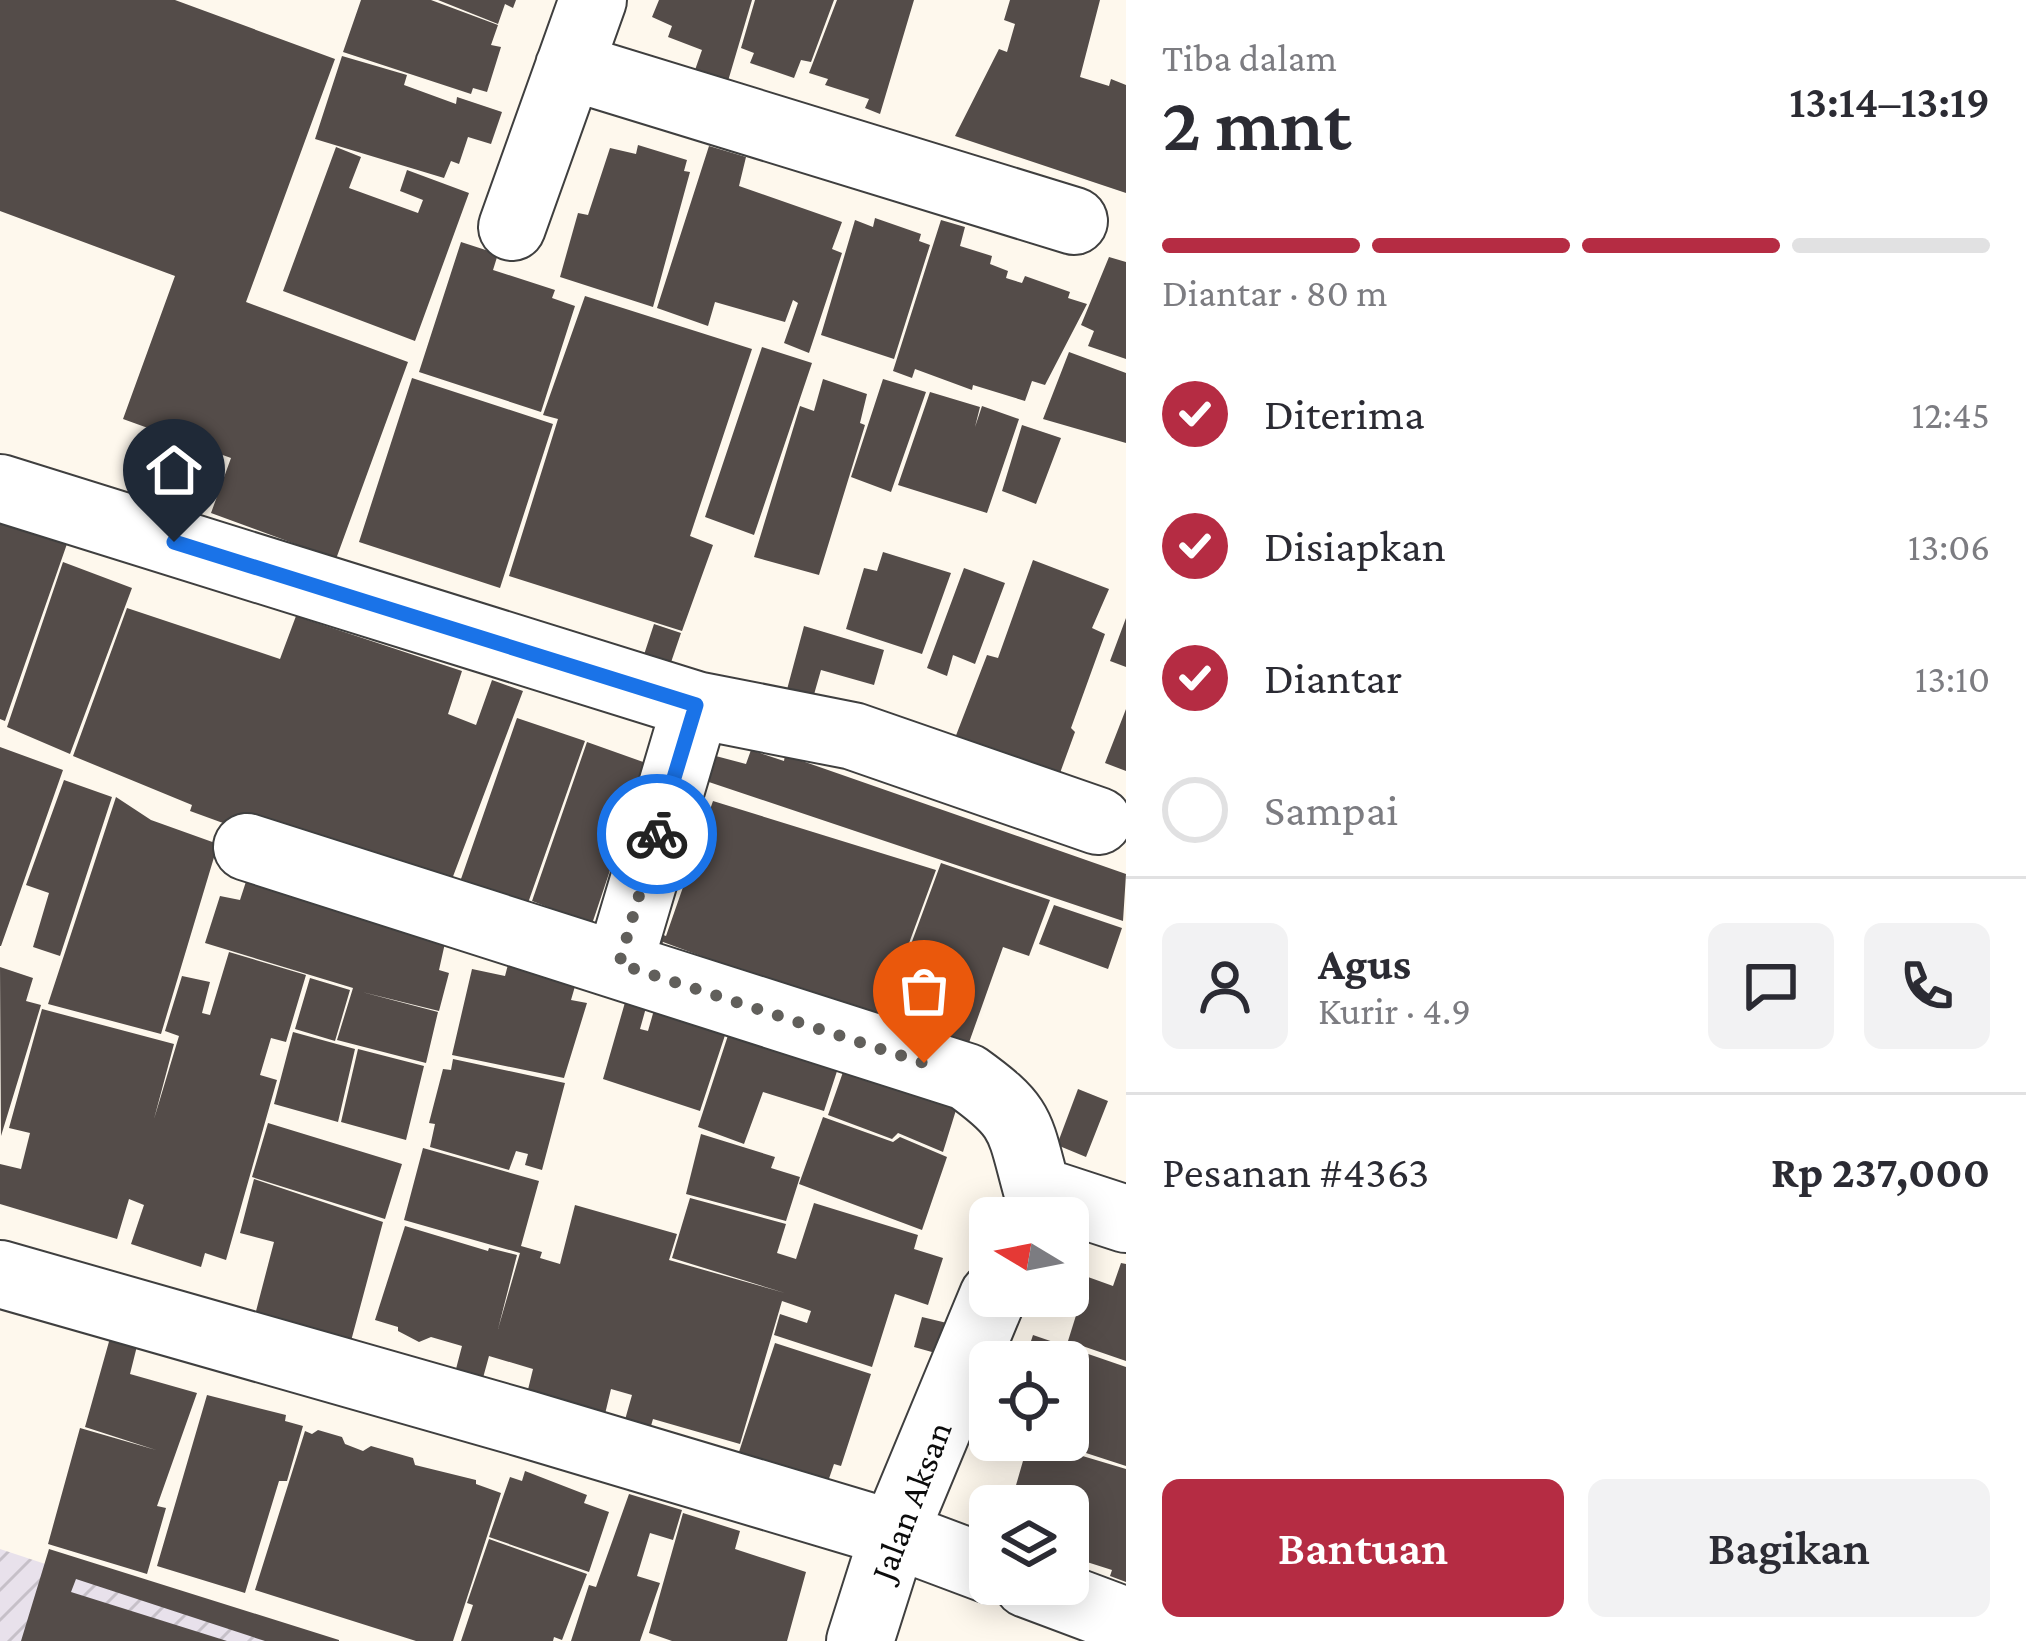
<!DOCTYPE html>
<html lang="id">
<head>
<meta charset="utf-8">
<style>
	:root { --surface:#fff; --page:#f2f2f3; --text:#2b2b33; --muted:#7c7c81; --line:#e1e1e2; --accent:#b52c43 }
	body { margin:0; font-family:"Crimson Pro",serif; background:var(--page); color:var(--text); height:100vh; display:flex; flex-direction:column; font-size:45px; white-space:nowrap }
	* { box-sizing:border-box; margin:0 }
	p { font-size:39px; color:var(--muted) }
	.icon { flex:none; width:66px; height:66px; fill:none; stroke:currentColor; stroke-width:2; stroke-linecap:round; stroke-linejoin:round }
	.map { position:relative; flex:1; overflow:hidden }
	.details { display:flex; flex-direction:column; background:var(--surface); width:900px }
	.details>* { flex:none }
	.needle { width:78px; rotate:280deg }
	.controls { position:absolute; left:969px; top:1197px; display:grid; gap:24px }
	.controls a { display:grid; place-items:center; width:120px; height:120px; border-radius:18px; background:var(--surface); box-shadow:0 6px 30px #0003; font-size:60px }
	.pin { position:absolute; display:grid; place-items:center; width:102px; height:102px; color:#fff; margin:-123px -51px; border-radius:50% 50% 50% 0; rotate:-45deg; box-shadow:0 0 12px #0007 }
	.pin .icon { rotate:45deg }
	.courier { position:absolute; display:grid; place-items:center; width:120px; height:120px; margin:-60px; border:9px solid #1a73e8; border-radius:50%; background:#fff; color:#222; box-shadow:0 3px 15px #0007 }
	.summary em { font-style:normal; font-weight:600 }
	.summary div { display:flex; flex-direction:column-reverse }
	.summary { display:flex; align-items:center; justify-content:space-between; height:204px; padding:0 36px }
	h1 { font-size:78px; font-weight:600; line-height:90px }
	.bar { display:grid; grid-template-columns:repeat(4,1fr); gap:18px 12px; align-content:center; height:144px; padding:0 36px }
	.bar i { height:15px; border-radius:9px; background:var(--line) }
	.bar .current { background:var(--accent) }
	.bar p { grid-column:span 4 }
	.line { display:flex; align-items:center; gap:30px; padding:0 36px; border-top:3px solid var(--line) }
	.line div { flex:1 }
	.round { display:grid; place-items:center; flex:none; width:126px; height:126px; border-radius:18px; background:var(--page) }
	ol { padding:0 36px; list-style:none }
	li { display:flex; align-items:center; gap:36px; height:132px }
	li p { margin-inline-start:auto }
	li .icon { padding:12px; border-radius:50%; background:var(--accent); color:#fff; stroke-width:4 }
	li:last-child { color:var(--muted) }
	li i { width:66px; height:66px; border:6px solid var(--line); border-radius:50% }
	.primary-button { display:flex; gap:24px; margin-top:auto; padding:24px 36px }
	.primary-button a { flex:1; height:138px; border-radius:18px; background:var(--accent); color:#fff; font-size:48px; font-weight:600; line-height:138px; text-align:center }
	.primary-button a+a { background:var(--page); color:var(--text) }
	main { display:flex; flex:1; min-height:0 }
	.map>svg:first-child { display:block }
	.industrial { fill:url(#industrial-furrows) }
	.building { fill:#544c49 }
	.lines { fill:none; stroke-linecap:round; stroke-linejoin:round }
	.street-casing { stroke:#3f3f3f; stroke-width:70 }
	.street { stroke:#fff; stroke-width:66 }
	.done { stroke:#615f5b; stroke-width:12; stroke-dasharray:0 21.6 }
	.route { stroke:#1a73e8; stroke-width:15 }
	.labels { text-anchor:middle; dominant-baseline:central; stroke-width:12; stroke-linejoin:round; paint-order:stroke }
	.street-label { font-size:36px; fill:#0c0c0c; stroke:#fff }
</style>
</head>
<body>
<main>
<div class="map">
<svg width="1126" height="1641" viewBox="0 0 1126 1641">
	<defs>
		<pattern id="industrial-furrows" width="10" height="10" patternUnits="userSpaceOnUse" patternTransform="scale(3)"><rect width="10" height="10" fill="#e8e1eb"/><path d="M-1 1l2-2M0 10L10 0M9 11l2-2" fill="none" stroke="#c6c0c8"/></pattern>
	</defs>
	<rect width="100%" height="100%" fill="#fef8ed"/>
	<path class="industrial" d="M0 1549 278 1641H0Z"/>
	<path class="building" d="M0 0H175L335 59 246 302 408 362 336 559 211 513 231 458 123 419 175 276 0 211Z
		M361 0H431L498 25 491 45 501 47 487 92 473 88 471 94 343 52Z
		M438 0H516L513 8 505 4 498 24Z
		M659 0H752L728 81 695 70 702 50 668 37 672 26 652 17Z
		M755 0H834L811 62 801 60 794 78 750 63 754 53 741 48Z
		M837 0H914L880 114 865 108 869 99 825 85 828 79 809 73Z
		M1010 0H1100L1080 77 1109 86 1111 79 1126 85V193L955 136 999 49 1007 52 1015 24 1004 20Z
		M342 56 407 75 404 85 456 104 457 97 502 112 491 144 468 137 459 164 451 161 444 178 315 139Z
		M638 145 687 160 684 171 690 172 653 307 560 277 578 213 588 215 610 148 636 154Z
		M709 146 746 157 739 186 842 222 832 249 842 253 809 353 784 343 798 303 793 300 785 322 715 302 708 326 657 308Z
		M336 147 361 157 349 188 418 213 423 200 400 191 407 170 469 193 415 341 283 291Z
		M875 218 921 234 919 241 930 245 894 359 821 335 855 220 873 227Z
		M941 220 965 227 960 246 992 256 990 264 1008 271 1006 278 1022 283 1025 276 1070 292 1068 298 1087 304 1045 385 1032 381 1025 401 973 385 972 390 915 369 912 378 893 371Z
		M461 242 498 254 493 270 555 290 552 298 575 306 541 412 419 372Z
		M1109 257 1126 262V359L1088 346 1094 331 1081 325Z
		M585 296 752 349 690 536 713 545 682 631 509 576 558 419 543 415Z
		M762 347 812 363 754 535 705 517Z
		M1069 352 1126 373V443L1043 419Z
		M412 378 553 424 500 588 359 542Z
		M823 379 867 394 860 423 865 425 819 575 754 557 800 406 814 411Z
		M883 379 926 392 891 492 851 477Z
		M930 392 980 407 975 427 982 406 1019 419 987 513 898 485Z
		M1022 425 1061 438 1036 504 1002 491Z
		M0 518 68 541 5 721 0 719Z
		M883 552 951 573 922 654 846 629 864 568 877 571Z
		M1033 560 1109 589 1092 628 1105 634 1071 728 1075 732 1060 773 955 738 987 655 998 658Z
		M63 562 132 588 70 754 7 727Z
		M964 568 1005 583 975 664 953 655 947 676 927 668Z
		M127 608 280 659 296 616 462 671 448 714 476 725 492 680 523 691 443 903 190 811 192 805 73 756Z
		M1126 618V667L1110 661Z
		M654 624 681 633 666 677 640 667Z
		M804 626 884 650 874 685 821 670 811 705 785 697Z
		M1126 709V771L1105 763Z
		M517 718 585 741 528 903 461 879Z
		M587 742 646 763 592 924 532 901Z
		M0 747 63 770 1 946H0Z
		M693 750 746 764 751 750 784 761 785 755 1126 874 1123 921 685 774Z
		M64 780 112 797 60 956 33 947 49 893 26 885Z
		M116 797 151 820 218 844 161 1034 48 1004Z
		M713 801 936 870 880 1022 663 942 656 960 646 928 666 936Z
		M253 860 447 934 439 970 449 973 439 1011 362 992 438 1012 426 1063 337 1040 353 988 205 943 220 896 240 900Z
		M941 863 1050 900 1029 956 1003 947 966 1051 883 1020Z
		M1054 905 1122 928 1108 969 1039 944Z
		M229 952 306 975 286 1042 271 1038 260 1075 277 1080 226 1260 205 1253 201 1267 131 1244 144 1205 129 1199 117 1239 0 1204V1164L21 1169 30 1133 9 1128 42 1009 174 1044 154 1119 179 1036 165 1031 182 976 210 982 202 1013 210 1015Z
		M510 957 578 976 571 1000 587 1003 564 1078 452 1055 472 969 505 976Z
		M0 967 33 978 26 1001 41 1005 1 1136Z
		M310 978 350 990 335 1041 295 1029Z
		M628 992 649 997 640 1029 648 1031 658 996 733 1011 700 1111 603 1079Z
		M735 1014 840 1062 824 1111 763 1092 744 1144 698 1127Z
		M293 1032 355 1049 338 1122 274 1104Z
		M358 1049 424 1066 406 1140 341 1122Z
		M850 1052 961 1094 943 1152 898 1133 892 1139 828 1115Z
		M453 1059 565 1083 542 1170 525 1165 528 1154 516 1151 509 1170 430 1147 435 1124 429 1123 443 1069 451 1070Z
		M1078 1089 1108 1101 1086 1157 1057 1145Z
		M823 1117 893 1142 900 1137 947 1157 922 1230 799 1184Z
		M268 1123 402 1164 385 1219 252 1177Z
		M701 1134 775 1157 771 1168 800 1177 786 1221 686 1194Z
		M423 1148 539 1181 521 1246 542 1252 540 1258 560 1264 575 1205 677 1234 669 1260 785 1293 672 1258 690 1198 786 1224 777 1253 796 1259 814 1203 918 1235 914 1249 943 1258 928 1305 895 1294 872 1367 774 1335 780 1314 807 1323 811 1311 782 1301 740 1444 653 1419 644 1450 619 1441 632 1395 611 1389 600 1435 523 1410 533 1369 489 1356 478 1396 451 1388 462 1346 431 1337 419 1342 398 1331V1327L375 1320 405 1226 488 1251 489 1248 517 1255 498 1329 520 1253 404 1220Z
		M254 1179 383 1222 351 1341 255 1315 274 1242 240 1233Z
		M1121 1263 1126 1264V1361L1068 1341 1088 1277 1113 1286Z
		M922 1317 947 1323 939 1354 914 1347Z
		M1033 1335 1126 1367V1466L1049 1441 1068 1440V1362H1024Z
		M110 1338 137 1346 130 1374 197 1393 157 1506 166 1508 147 1574 48 1544 80 1428 156 1450 85 1427Z
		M775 1343 871 1374 841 1466 834 1464 823 1496 734 1467Z
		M207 1395 286 1415 285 1421 303 1426 287 1481H279L245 1593 157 1566Z
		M318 1430 342 1437 345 1444 363 1451 371 1446 413 1458 415 1465 476 1480V1484L501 1493 453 1641H416L255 1590 305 1431 312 1434Z
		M1029 1440 1126 1469V1582L1110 1576 1112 1570 1068 1556V1506H1010Z
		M525 1471 587 1495 584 1503 609 1512 589 1572 489 1537 510 1477 522 1481Z
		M629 1494 682 1510 673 1540 650 1533 637 1576 660 1583 640 1641H571L589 1585 596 1587Z
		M683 1513 740 1531 735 1549 806 1572 787 1641H672L649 1633Z
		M489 1539 587 1574 562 1640 554 1637 553 1641H461L473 1605 467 1603Z
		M49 1549 339 1640V1641H265L76 1579 71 1592 227 1641H21Z"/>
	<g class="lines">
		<g class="street-casing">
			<path id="street" d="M569 66 1074 221
				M512 227 593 0
				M0 488 696 705 853 736 1098 821
				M247 847 967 1077C1024 1118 1019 1125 1037 1190
				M619 964 696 705
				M1037 1190 1126 1219
				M0 1274 526 1424 894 1534 990 1570
				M1027 1584 1126 1621
				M860 1641 894 1534 993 1296"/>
		</g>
		<use href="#street" class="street"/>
	</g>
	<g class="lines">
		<path class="done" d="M657 834 619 964 924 1063"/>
		<path class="route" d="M174 542 696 705 657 834"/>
	</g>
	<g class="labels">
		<g class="street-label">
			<text transform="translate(911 1501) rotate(-69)">Jalan Aksan</text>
		</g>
	</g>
</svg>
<div class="controls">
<a><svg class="needle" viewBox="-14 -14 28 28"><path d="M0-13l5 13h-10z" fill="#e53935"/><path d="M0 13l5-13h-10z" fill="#7c7c81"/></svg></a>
<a><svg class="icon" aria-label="locate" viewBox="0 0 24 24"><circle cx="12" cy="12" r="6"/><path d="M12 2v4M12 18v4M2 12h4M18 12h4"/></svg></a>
<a><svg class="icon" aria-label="layers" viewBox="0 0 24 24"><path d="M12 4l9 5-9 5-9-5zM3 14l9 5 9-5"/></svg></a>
</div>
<div class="pin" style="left:924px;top:1063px;background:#ea580c"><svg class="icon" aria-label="bag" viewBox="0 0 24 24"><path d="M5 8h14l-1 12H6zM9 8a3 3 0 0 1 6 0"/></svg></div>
<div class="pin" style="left:174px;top:542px;background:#1f2937"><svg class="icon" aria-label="home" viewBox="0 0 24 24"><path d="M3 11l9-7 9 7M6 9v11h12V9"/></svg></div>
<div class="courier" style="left:657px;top:834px"><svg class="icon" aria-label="bike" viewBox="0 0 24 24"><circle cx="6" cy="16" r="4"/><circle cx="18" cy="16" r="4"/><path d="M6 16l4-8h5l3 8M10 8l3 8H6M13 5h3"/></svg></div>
</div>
<section class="details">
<div class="summary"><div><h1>2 mnt</h1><p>Tiba dalam</p></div><em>13:14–13:19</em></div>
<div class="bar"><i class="current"></i><i class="current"></i><i class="current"></i><i></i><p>Diantar · 80 m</p></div>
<ol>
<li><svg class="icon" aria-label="check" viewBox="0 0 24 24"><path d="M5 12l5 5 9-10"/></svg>Diterima<p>12:45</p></li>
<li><svg class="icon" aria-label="check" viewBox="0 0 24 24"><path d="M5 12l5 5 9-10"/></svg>Disiapkan<p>13:06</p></li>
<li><svg class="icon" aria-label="check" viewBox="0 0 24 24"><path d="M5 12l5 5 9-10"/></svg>Diantar<p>13:10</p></li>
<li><i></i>Sampai</li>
</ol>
<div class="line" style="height:216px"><a class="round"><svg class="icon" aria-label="person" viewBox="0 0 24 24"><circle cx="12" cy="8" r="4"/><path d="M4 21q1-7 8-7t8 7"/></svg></a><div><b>Agus</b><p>Kurir · 4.9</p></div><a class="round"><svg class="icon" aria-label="chat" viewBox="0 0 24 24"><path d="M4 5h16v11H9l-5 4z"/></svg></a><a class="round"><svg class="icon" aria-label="phone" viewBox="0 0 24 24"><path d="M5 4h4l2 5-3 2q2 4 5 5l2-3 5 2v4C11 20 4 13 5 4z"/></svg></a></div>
<div class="line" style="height:156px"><div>Pesanan #4363</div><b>Rp 237,000</b></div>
<div class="primary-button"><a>Bantuan</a><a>Bagikan</a></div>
</section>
</main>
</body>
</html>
